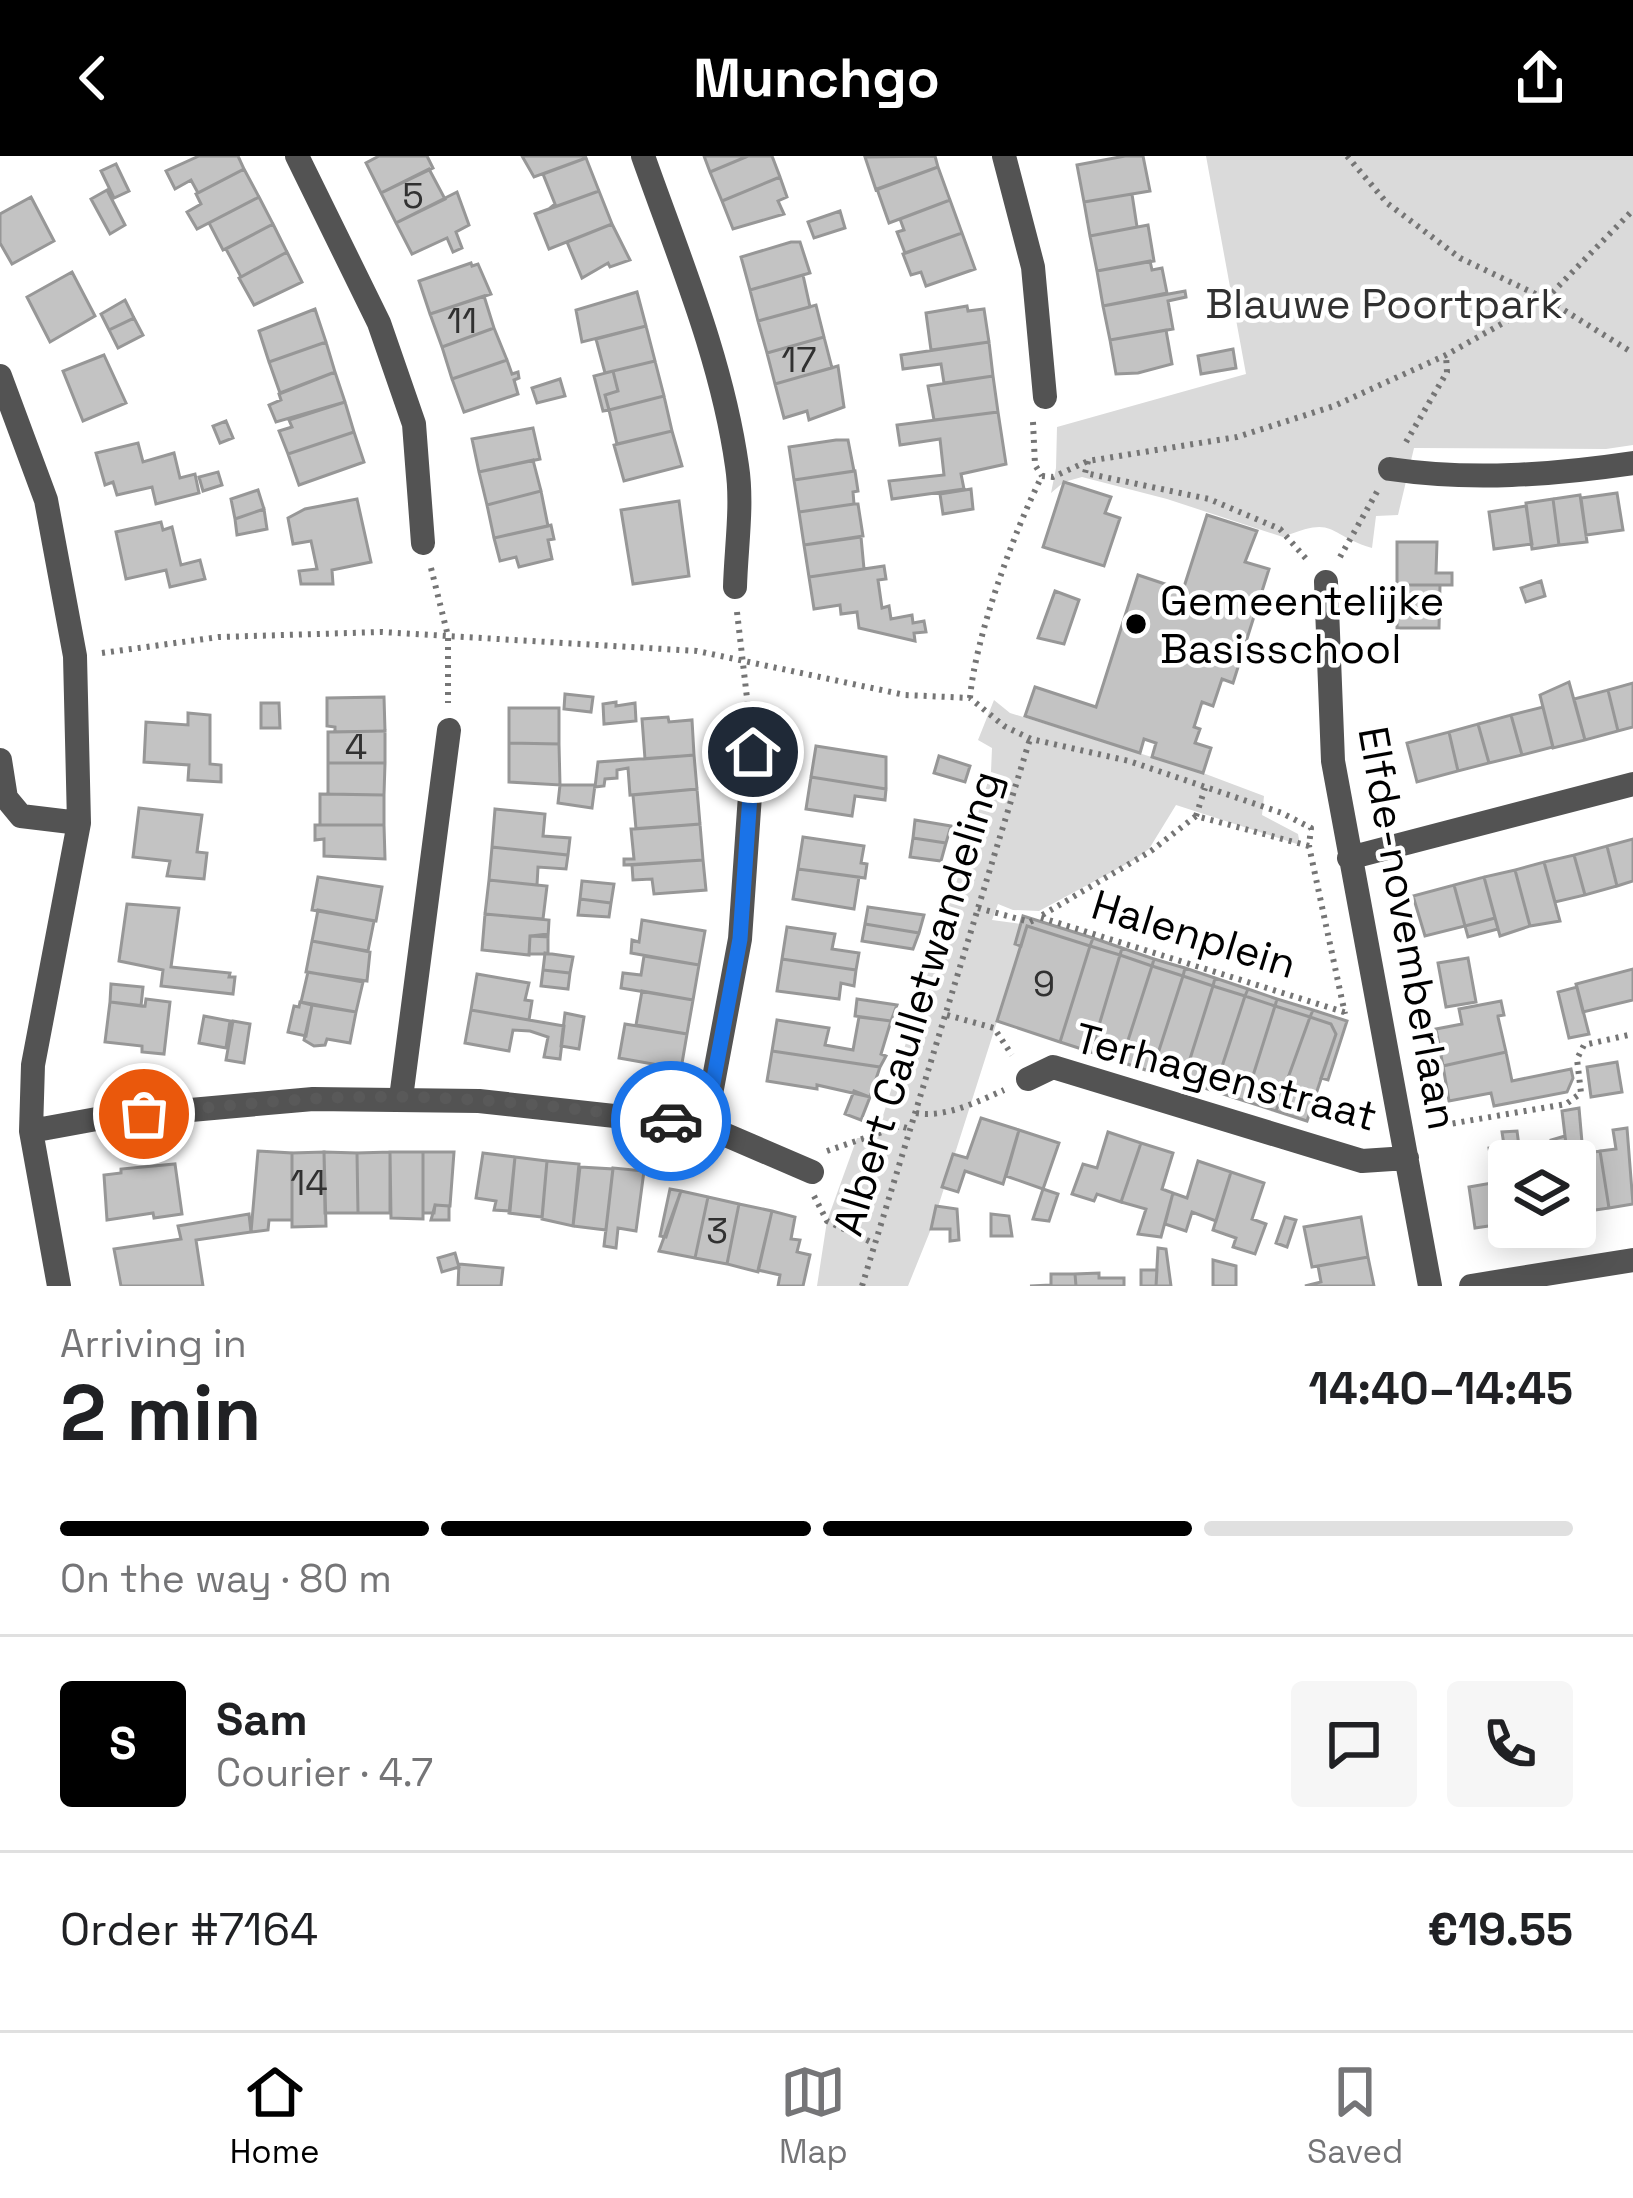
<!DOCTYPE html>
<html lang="en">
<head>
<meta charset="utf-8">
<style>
	:root { --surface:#fff; --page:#f6f6f6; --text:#202124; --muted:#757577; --line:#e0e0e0; --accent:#000 }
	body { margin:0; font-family:"Space Grotesk",sans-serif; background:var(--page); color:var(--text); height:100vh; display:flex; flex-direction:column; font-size:45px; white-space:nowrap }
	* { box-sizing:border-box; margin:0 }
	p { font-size:39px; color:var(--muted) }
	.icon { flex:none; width:66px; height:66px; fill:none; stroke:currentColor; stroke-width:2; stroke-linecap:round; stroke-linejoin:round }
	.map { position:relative; height:1130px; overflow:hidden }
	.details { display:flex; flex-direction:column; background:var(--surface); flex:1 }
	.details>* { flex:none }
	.fabs { position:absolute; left:1488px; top:984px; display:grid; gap:24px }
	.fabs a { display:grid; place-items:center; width:108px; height:108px; border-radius:12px; background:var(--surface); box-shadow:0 6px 30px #0003; font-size:60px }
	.pin { position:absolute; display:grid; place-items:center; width:102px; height:102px; color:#fff; margin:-51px; border:6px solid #fff; border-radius:50%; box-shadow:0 3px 12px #0007 }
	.courier { position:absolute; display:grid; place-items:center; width:120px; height:120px; margin:-60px; border:9px solid #1a73e8; border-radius:50%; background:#fff; color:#222; box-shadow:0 3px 15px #0007 }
	.summary em { font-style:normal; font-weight:800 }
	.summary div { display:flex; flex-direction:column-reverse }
	.summary { display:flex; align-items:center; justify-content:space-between; height:204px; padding:0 60px }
	h1 { font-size:78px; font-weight:800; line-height:90px }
	.bar { display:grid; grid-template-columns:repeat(4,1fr); gap:18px 12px; align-content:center; height:144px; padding:0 60px }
	.bar i { height:15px; border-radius:9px; background:var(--line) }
	.bar .selected { background:var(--accent) }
	.bar p { grid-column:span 4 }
	.line { display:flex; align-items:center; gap:30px; padding:0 60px; border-top:3px solid var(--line) }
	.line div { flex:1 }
	.round { display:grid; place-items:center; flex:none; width:126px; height:126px; border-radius:12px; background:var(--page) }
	header { display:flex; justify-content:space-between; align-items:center; height:156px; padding:0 60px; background:var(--accent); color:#fff; font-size:54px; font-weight:800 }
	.dock { display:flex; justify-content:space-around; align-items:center; height:168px; border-top:3px solid var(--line); background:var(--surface); font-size:33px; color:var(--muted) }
	.dock a { display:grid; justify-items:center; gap:6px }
	.dock .selected { color:var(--accent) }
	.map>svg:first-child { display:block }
	.green { fill:#dadada }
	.building { fill:#c3c3c3; stroke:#979797; stroke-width:3 }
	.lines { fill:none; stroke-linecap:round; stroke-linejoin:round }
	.path { stroke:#757575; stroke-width:6; stroke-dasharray:3 6; stroke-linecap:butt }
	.street { stroke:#535353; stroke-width:24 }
	.done { stroke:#595959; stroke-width:12; stroke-dasharray:0 21.6 }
	.route { stroke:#1a73e8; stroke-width:15 }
	.poi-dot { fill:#000; stroke:#fff; stroke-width:4.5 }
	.labels { text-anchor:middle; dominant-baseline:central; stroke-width:9; stroke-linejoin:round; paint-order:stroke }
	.number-label { font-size:36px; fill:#313131 }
	.park-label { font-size:42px; fill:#313131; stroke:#fff }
	.poi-label { font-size:42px; fill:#000; stroke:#fff; text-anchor:start }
	.street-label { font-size:42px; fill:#000; stroke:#fff }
</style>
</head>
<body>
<header><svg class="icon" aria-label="back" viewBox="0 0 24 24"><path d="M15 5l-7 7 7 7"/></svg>Munchgo<svg class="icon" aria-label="share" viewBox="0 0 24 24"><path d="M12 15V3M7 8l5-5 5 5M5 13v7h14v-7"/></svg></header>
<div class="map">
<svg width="1633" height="1130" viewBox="0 0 1633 1130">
	<rect width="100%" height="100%" fill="#fff"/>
	<path class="green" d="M1206 0H1633V289L1606 293 1414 292 1398 359 1376 360 1372 392C1325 378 1337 359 1283 381L1167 343 1082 321 1064 326 1051 337 1056 312 1057 271 1246 218Z
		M994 544 1010 557 1203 617 1264 640 1262 659 1298 678 1300 689 1176 649 1149 693 1134 704 1039 755 1013 754 998 748 992 764 1021 768 1015 787 1021 790 931 1073 908 1130H817L827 1065 857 982H876L991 616 992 592 978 584Z"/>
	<path class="building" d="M199 0H238L244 13 198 37 191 24 175 33 166 15Z
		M379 0H427L433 12 381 37 366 7Z
		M522 0H585L586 2 534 21Z
		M704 0H748L710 16Z
		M748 0H772L780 21 722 45 710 16Z
		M935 0 938 11 876 34 865 1Z
		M1125 0H1143L1150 35 1084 46 1077 9Z
		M586 2 599 35 549 53 555 48 543 18Z
		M116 8 129 35 114 42 101 15Z
		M938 11 950 44 889 67 877 33Z
		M244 13 259 41 197 73 187 56 201 48 196 38Z
		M429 13 445 43 396 67 381 37Z
		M780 21 787 41 778 45 784 58 733 73 722 45Z
		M107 34 125 69 110 78 91 43Z
		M599 35 612 68 549 93 535 58Z
		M457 36 469 69 456 76 462 92 453 96 447 82 412 98 396 67Z
		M1132 38 1137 71 1090 80 1084 46Z
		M31 41 54 85 12 108 0 87V58Z
		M259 41 273 68 223 94 209 67Z
		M950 44 962 77 905 97 897 76 904 74 900 63Z
		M840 55 845 72 814 82 808 66Z
		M273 68 287 96 241 121 226 93Z
		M612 68 630 104 610 111 608 107 582 122 567 86Z
		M1148 69 1154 105 1097 115 1090 80Z
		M962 77 975 113 926 130 921 116 911 119 903 98Z
		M791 86H800L810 117 750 134 741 101Z
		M287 96 302 126 254 149 239 122Z
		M1150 105 1152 114 1162 112 1167 137 1103 150 1097 115Z
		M471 107 472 110 478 108 491 138 430 158 419 125Z
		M72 116 95 160 50 186 27 141Z
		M803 119 810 151 758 165 750 134Z
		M1185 135 1186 141 1168 145 1173 173 1110 184 1103 150Z
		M637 136 646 170 582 186 576 154Z
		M484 140 494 172 442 191 430 158Z
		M125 144 134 162 109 174 101 158Z
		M816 149 824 181 767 197 758 165Z
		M967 150 968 155 984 153 989 186 931 194 926 157Z
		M315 153 326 186 269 206 259 175Z
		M134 162 143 179 118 192 109 174Z
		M646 170 655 205 605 217 596 183Z
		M494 172 507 204 452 223 442 191Z
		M1166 174 1172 208 1138 217 1116 218 1110 184Z
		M824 181 832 212 775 228 767 197Z
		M326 186 335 216 280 237 269 206Z
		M989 186 993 220 944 227 941 208 903 213 901 199Z
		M1233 193 1236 212 1201 218 1198 200Z
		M104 199 126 247 83 265 63 215Z
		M507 204 512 218 518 216 519 222 514 224 518 238 464 256 452 223Z
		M655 205 664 240 609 254 605 239 618 235 613 215Z
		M838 210 844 251 809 264 807 255 784 262 775 228Z
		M613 215 618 235 605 239 609 254 603 255 594 220Z
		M335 216 345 246 276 266 269 249 281 244 279 238Z
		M993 220 998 256 934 264 928 230Z
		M560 223 565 240 537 247 532 232Z
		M664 240 672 275 617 288 609 254Z
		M345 246 354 276 288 298 279 275 292 271 289 264Z
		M998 256 1006 308 961 318 964 333 892 343 889 325 944 319 940 283 900 289 897 269Z
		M226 265 233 282 220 287 213 270Z
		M533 272 540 303 479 316 472 283Z
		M672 275 682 310 624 325 614 289Z
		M354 276 364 306 299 329 288 298Z
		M836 284H848L854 315 794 324 789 291Z
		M138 287 143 306 174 297 180 322 195 318 199 337 156 348 152 331 117 339 113 326 105 329 96 297Z
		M533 304 541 335 487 349 479 316Z
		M855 315 858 335 853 336 854 348 799 356 794 324Z
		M218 316 222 329 203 335 199 321Z
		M1064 326 1111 341 1105 357 1120 362 1104 410 1043 391Z
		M971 333 973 353 943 358 940 338Z
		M258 334 264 353 235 363 231 343Z
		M541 335 548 370 494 382 487 349Z
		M1617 337 1623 374 1586 379 1581 342Z
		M1580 339 1587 386 1559 389 1553 343Z
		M357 343 371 406 332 414 333 428H301L299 415 317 413 311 385 293 388 288 362 305 353Z
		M1553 343 1559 389 1532 393 1526 347Z
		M679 345 689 420 633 428 621 354Z
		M854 348H858L863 380 804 389 799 356Z
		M1526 350 1532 388 1494 393 1489 356Z
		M264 353 267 373 237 379 235 363Z
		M1207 359 1257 375 1245 406 1269 413 1233 527 1222 523 1213 550 1202 546 1194 571 1200 573 1195 587 1211 592 1203 617 1152 601 1156 587 1144 583 1140 597 1025 560 1035 531 1096 551 1138 419 1183 434Z
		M161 366 163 374 172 371 181 409 200 404 205 423 170 431 166 414 126 423 116 376Z
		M551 369 554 383 548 384 552 403 519 411 516 401 500 405 494 382Z
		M861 381 864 413 809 421 804 389Z
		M1397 386H1437L1436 417H1452V429H1397Z
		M884 410 886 423 878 424 882 452 889 450 891 463 912 459 913 467 924 465 926 476 914 477 915 485 859 472 857 456 841 458 840 449 814 453 809 421Z
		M1541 425 1545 440 1526 446 1521 432Z
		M1397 429H1440L1439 472H1397Z
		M1055 435 1079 444 1064 488 1038 482Z
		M1569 526 1585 584 1553 592 1540 539Z
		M1633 527V571L1618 575 1608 534Z
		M1608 534 1618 575 1585 584 1574 543Z
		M565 538 593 541 591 556 564 553Z
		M384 541 385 575 335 576V571L327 570V542Z
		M616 546V550L635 547 636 565 604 568 603 548Z
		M261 547H279L280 572H261Z
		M1543 551 1553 591 1522 599 1511 559Z
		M509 552H559V588L509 587Z
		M188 557 210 559V608L221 609V626L188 624 189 609 144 606 146 566 188 569Z
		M1511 559 1522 599 1489 607 1478 568Z
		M668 561 669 566 692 564 694 599 645 603 642 563Z
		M1478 568 1489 607 1458 615 1449 576Z
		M385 575V607H328V576Z
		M1449 576 1458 615 1417 626 1407 587Z
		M509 587 559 588 560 629 509 626Z
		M816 590 886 601V633L811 621Z
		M694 599 697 633 630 639 628 612 617 614V622L605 623 604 630 595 631 598 606Z
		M939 600 970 610 965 626 934 617Z
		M328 607H385L384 639 328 638Z
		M811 621 886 633 885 644 855 640 852 660 806 653Z
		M560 629H595L592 652 558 647Z
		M697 633 700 668 636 673 633 639Z
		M320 638 384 639V669H320Z
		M139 652 202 659 197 696 207 697 204 723 167 720 170 705 133 701Z
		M495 653 545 658 543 680 570 682 568 699 492 691Z
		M915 664 951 670 946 687 913 682Z
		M700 668 703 704 624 709V703H634L631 673Z
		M315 669H384L385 703 324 700V683L315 684Z
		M803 681 864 690 861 707 867 708 865 722 798 713Z
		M913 682 946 687 941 705 910 701Z
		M1633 683V725L1617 730 1607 690Z
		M1607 690 1617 730 1585 739 1574 699Z
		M492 691 568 699 566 713 538 711 537 729 489 724Z
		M1574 699 1585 739 1555 746 1544 706Z
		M703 704 706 734 654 738 652 723 633 724 632 709Z
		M1544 706 1560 765 1530 770 1515 714Z
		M798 713 859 721 854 753 793 743Z
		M1515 714 1530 770 1500 780 1484 721Z
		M318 721 382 731 376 765 312 754Z
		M1484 721 1495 762 1465 770 1454 729Z
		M489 724 547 730 543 763 485 758Z
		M582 725 614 728 611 747 580 743Z
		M1454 729 1465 770 1425 780 1413 740Z
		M580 743 611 747 609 761 578 759Z
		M127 748 179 752 171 811 230 817 229 821H235L233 838 161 830 163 814 119 805Z
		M868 751 924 759 919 777 865 768Z
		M318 754 374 765 368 795 312 785Z
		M485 758 549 764 548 781 530 780 529 799 482 794Z
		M1023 760 1093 782 1090 790 1027 770 1021 790 1015 788Z
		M1495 762 1498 773 1468 781 1465 770Z
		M642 764 705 775 699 809 631 797 632 784 639 786Z
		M865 768 919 777 913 793 862 785Z
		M1027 770 1090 790 1060 886 997 865Z
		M787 771 835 778 832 793 859 797 856 814 782 803Z
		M548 778V798H529L530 780Z
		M1093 782 1122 792 1120 799 1090 790Z
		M312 785 370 796 367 825 306 816Z
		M1090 790 1120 799 1091 896 1060 886Z
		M1122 792 1154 803 1152 810 1120 799Z
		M545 797 573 801 570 817 543 814Z
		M1120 799 1152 810 1121 906 1091 896Z
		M644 800 699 809 693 844 621 832 623 817 641 819Z
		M1468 802 1476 846 1446 851 1438 807Z
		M782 803 856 814 854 830 841 827 839 843 777 835Z
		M1154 803 1185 812 1183 820 1152 810Z
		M1152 810 1183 820 1152 916 1121 906Z
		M1185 812 1215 822 1213 830 1183 820Z
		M1633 813V844L1583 856 1576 828Z
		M543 814 570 817 568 833 541 830Z
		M308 816 363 826 356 856 301 846Z
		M477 818 529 827 525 844 532 845 529 864 471 854Z
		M1183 820 1213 830 1183 925 1152 916Z
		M1215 822 1248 833 1245 840 1213 830Z
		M111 828 143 831 141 850 110 846Z
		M1213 830 1245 840 1214 935 1183 925Z
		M1577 831 1589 878 1569 882 1558 836Z
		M1248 833 1277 843 1275 850 1245 840Z
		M642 835 693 844 687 878 636 869Z
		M1245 840 1275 850 1245 945 1214 935Z
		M146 843 170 846 164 898 142 896V890L105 886 110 846 145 850Z
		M857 843 897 849 891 865 855 860Z
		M1277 843 1313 854 1310 861 1275 850Z
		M1501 845 1504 859 1498 860V861L1506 896 1443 910 1436 873 1462 868 1459 853Z
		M300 846 312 849 306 880 288 876 294 850 299 851Z
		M312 849 356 856 350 887 327 883 325 889 314 890 304 884Z
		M1275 850 1310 861 1276 955 1245 945Z
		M471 854 564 870 560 903 544 901 548 881 530 875 513 874 509 895 465 887Z
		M1313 854 1347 865 1328 924 1321 922 1336 878 1331 868 1310 861Z
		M565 857 584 861 579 893 561 890Z
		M204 860 230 865 226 892 199 887Z
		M859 861 891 865 881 898 886 900 880 911 772 895 777 864 829 872 825 889 853 894Z
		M1310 861 1331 868 1336 878 1307 965 1276 955Z
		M233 865 250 868 244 907 226 904Z
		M625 868 687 878 681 913 619 902Z
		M772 895 880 911 870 941 817 929V933L767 925Z
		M1506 896 1512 925 1571 913 1573 922 1567 936 1494 950 1491 937 1449 945 1443 910Z
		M1617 906 1622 936 1591 941 1587 911Z
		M854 935 870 941 861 964 845 958Z
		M1579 952 1583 998 1600 995 1609 1052 1575 1057V1005H1568L1562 955Z
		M981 962 1019 974 1003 1028 965 1015 958 1036 942 1031 953 998 967 1002Z
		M1627 972 1633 1048 1609 1052 1600 995 1616 993 1613 974Z
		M1019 974 1059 987 1043 1033 1006 1020Z
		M1517 975 1521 1005H1509L1507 1009 1502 976Z
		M1108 976 1141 987 1121 1046 1097 1038 1094 1045 1072 1038 1083 1008 1097 1012Z
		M1565 980 1568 1000 1554 1003 1551 984Z
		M1141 987 1173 997 1162 1033 1173 1037 1161 1081 1138 1078 1146 1053 1121 1046Z
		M1504 990 1507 1009 1492 1011 1489 992Z
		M258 995 292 997V1064H269L268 1074 251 1076Z
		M324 996 326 1070 292 1071V997Z
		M324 996 357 997 358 1057H325Z
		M390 996V1057H358L357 997Z
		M390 996H423V1063L391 1062Z
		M423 996H454L450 1050 435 1049 434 1057H423Z
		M483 997 515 1001 510 1055 494 1054 496 1045 476 1042Z
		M515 1001 547 1005 542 1061 509 1057Z
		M547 1005 579 1008 573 1070 542 1063Z
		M1198 1005 1231 1016 1216 1065 1192 1056 1186 1075 1165 1068 1173 1037 1187 1042Z
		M175 1008 182 1058 154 1062 153 1057 107 1064 104 1019 121 1017V1013Z
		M580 1011 613 1013 606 1074 573 1070Z
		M613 1012 644 1015 636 1075 618 1072 616 1092 604 1090Z
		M1231 1016 1264 1027 1252 1063 1266 1068 1255 1098 1233 1091 1236 1082 1213 1074Z
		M1509 1024V1067L1475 1072 1469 1031Z
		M670 1033 681 1035 666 1081 660 1080Z
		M1043 1033 1058 1038 1049 1065 1033 1063Z
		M681 1035 708 1041 695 1102 659 1095Z
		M708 1041 739 1048 727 1108 695 1102Z
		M739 1048 772 1055 758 1116 727 1108Z
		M435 1049 449 1050V1064H431Z
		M936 1050 957 1053 959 1084 950 1085V1073H931Z
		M772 1055 795 1061 791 1083 800 1084 797 1096 810 1099 803 1130H778L780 1119 758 1114Z
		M249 1058 251 1076 196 1084 203 1130H121L114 1093 181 1083 178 1070Z
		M991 1058 1009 1060 1012 1080H991Z
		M1285 1061 1296 1064 1287 1091 1276 1087Z
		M1361 1061 1368 1101 1312 1111 1304 1071Z
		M1158 1092 1166 1093 1171 1130H1156Z
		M455 1097 459 1111 442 1116 438 1102Z
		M1368 1101 1374 1130H1305L1321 1126 1318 1110Z
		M1213 1104 1236 1110V1130H1213Z
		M459 1108 503 1112 501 1130H458Z
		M1141 1114H1157L1156 1130H1141Z
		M1099 1117V1122H1124V1130H1076L1075 1118Z
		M1051 1118H1075L1076 1130H1030L1051 1129Z"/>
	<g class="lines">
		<path class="path" d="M1347 0 1387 47 1460 102 1546 143 1633 197
			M1033 266 1035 309 1042 320
			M1406 286 1447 216 1446 199
			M1088 305 1085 317 1209 343 1280 373 1309 406
			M1042 320 1053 321 1088 305 1237 281 1334 250 1446 199 1546 143 1633 54
			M1340 401 1378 334
			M431 412 448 480V547
			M737 456 750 568
			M102 497 219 481 382 476 697 495 905 539 970 542 1004 570 1031 583 1129 605 1282 657 1311 672 1309 690 1345 858
			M970 542C975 482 1014 375 1042 320
			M1196 660 1205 632
			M1309 690 1196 660 1151 695 1039 761 1347 857
			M978 752 1030 766 1038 762
			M947 859 994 872 1012 899
			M916 957C945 962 977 946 1004 934
			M1426 972 1566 948 1581 937 1577 903 1584 889 1633 878
			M827 995 900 970 910 973
			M814 1040 827 1065 873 1087
			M862 1130 1030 583"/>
		<path class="street" d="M297 0 379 167 414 268 423 387
			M643 0C679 102 722 203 737 310 743 349 736 392 735 431
			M1004 0 1033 111 1045 241
			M0 220 46 344 75 500 79 667 33 909 31 975 59 1130
			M1390 313C1471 325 1552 319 1633 307
			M1326 426 1333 605 1430 1130
			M0 604 6 642 21 660 79 667
			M1349 702 1633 628
			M1028 923 1053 911 1362 1005 1407 1002
			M401 942 449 574
			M705 970 740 783 753 596
			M31 975 102 962 313 943 479 945 705 970 812 1016
			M1471 1130 1633 1104"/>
	</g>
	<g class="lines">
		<path class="done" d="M144 958C199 953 255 946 310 943 430 935 553 949 671 965"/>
		<path class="route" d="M671 965 705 970 740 783 753 596"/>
	</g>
	<circle class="poi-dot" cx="1136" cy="468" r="12"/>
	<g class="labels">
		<g class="number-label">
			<text x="413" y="40">5</text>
			<text x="462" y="165">11</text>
			<text x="799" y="204">17</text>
			<text x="356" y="591">4</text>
			<text x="1044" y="828">9</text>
			<text x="309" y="1027">14</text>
			<text x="717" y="1075">3</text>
		</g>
		<g class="park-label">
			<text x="1384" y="147">Blauwe Poortpark</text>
		</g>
		<g class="poi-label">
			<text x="1160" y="444">Gemeentelijke<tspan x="1160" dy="48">Basisschool</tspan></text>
		</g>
		<g class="street-label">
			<text transform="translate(1408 772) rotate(80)">Elfde-novemberlaan</text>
			<text transform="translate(1194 778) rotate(17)">Halenplein</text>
			<text transform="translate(917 847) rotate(-73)">Albert Caulletwandeling</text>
			<text transform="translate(1226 921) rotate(15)">Terhagenstraat</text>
		</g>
	</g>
</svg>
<div class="fabs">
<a><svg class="icon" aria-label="layers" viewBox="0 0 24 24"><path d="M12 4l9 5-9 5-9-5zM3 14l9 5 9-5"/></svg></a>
</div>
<div class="pin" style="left:144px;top:958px;background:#ea580c"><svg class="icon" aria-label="bag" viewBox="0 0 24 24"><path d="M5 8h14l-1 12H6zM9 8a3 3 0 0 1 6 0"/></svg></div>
<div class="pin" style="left:753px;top:596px;background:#1f2937"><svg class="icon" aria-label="home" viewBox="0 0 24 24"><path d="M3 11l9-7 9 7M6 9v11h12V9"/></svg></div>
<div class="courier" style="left:671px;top:965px"><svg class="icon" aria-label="car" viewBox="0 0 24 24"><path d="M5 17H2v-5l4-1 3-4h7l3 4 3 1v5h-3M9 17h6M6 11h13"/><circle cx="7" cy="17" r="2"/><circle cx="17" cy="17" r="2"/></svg></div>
</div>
<section class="details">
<div class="summary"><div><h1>2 min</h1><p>Arriving in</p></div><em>14:40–14:45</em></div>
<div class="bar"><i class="selected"></i><i class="selected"></i><i class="selected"></i><i></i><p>On the way · 80 m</p></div>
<div class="line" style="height:216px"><b class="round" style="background:var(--accent);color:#fff">S</b><div><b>Sam</b><p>Courier · 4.7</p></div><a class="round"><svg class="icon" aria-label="chat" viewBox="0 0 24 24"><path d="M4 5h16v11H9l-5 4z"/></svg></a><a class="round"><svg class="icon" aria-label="phone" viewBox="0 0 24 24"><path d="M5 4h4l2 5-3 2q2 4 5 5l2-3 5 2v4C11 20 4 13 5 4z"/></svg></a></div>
<div class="line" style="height:156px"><div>Order #7164</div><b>€19.55</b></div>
</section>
<nav class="dock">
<a class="selected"><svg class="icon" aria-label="home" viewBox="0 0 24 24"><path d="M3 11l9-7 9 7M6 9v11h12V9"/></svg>Home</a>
<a><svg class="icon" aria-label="map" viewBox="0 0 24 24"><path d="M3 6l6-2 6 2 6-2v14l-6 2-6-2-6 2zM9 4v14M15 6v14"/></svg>Map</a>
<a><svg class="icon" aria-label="saved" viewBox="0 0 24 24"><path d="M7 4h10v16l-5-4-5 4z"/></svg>Saved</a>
</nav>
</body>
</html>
